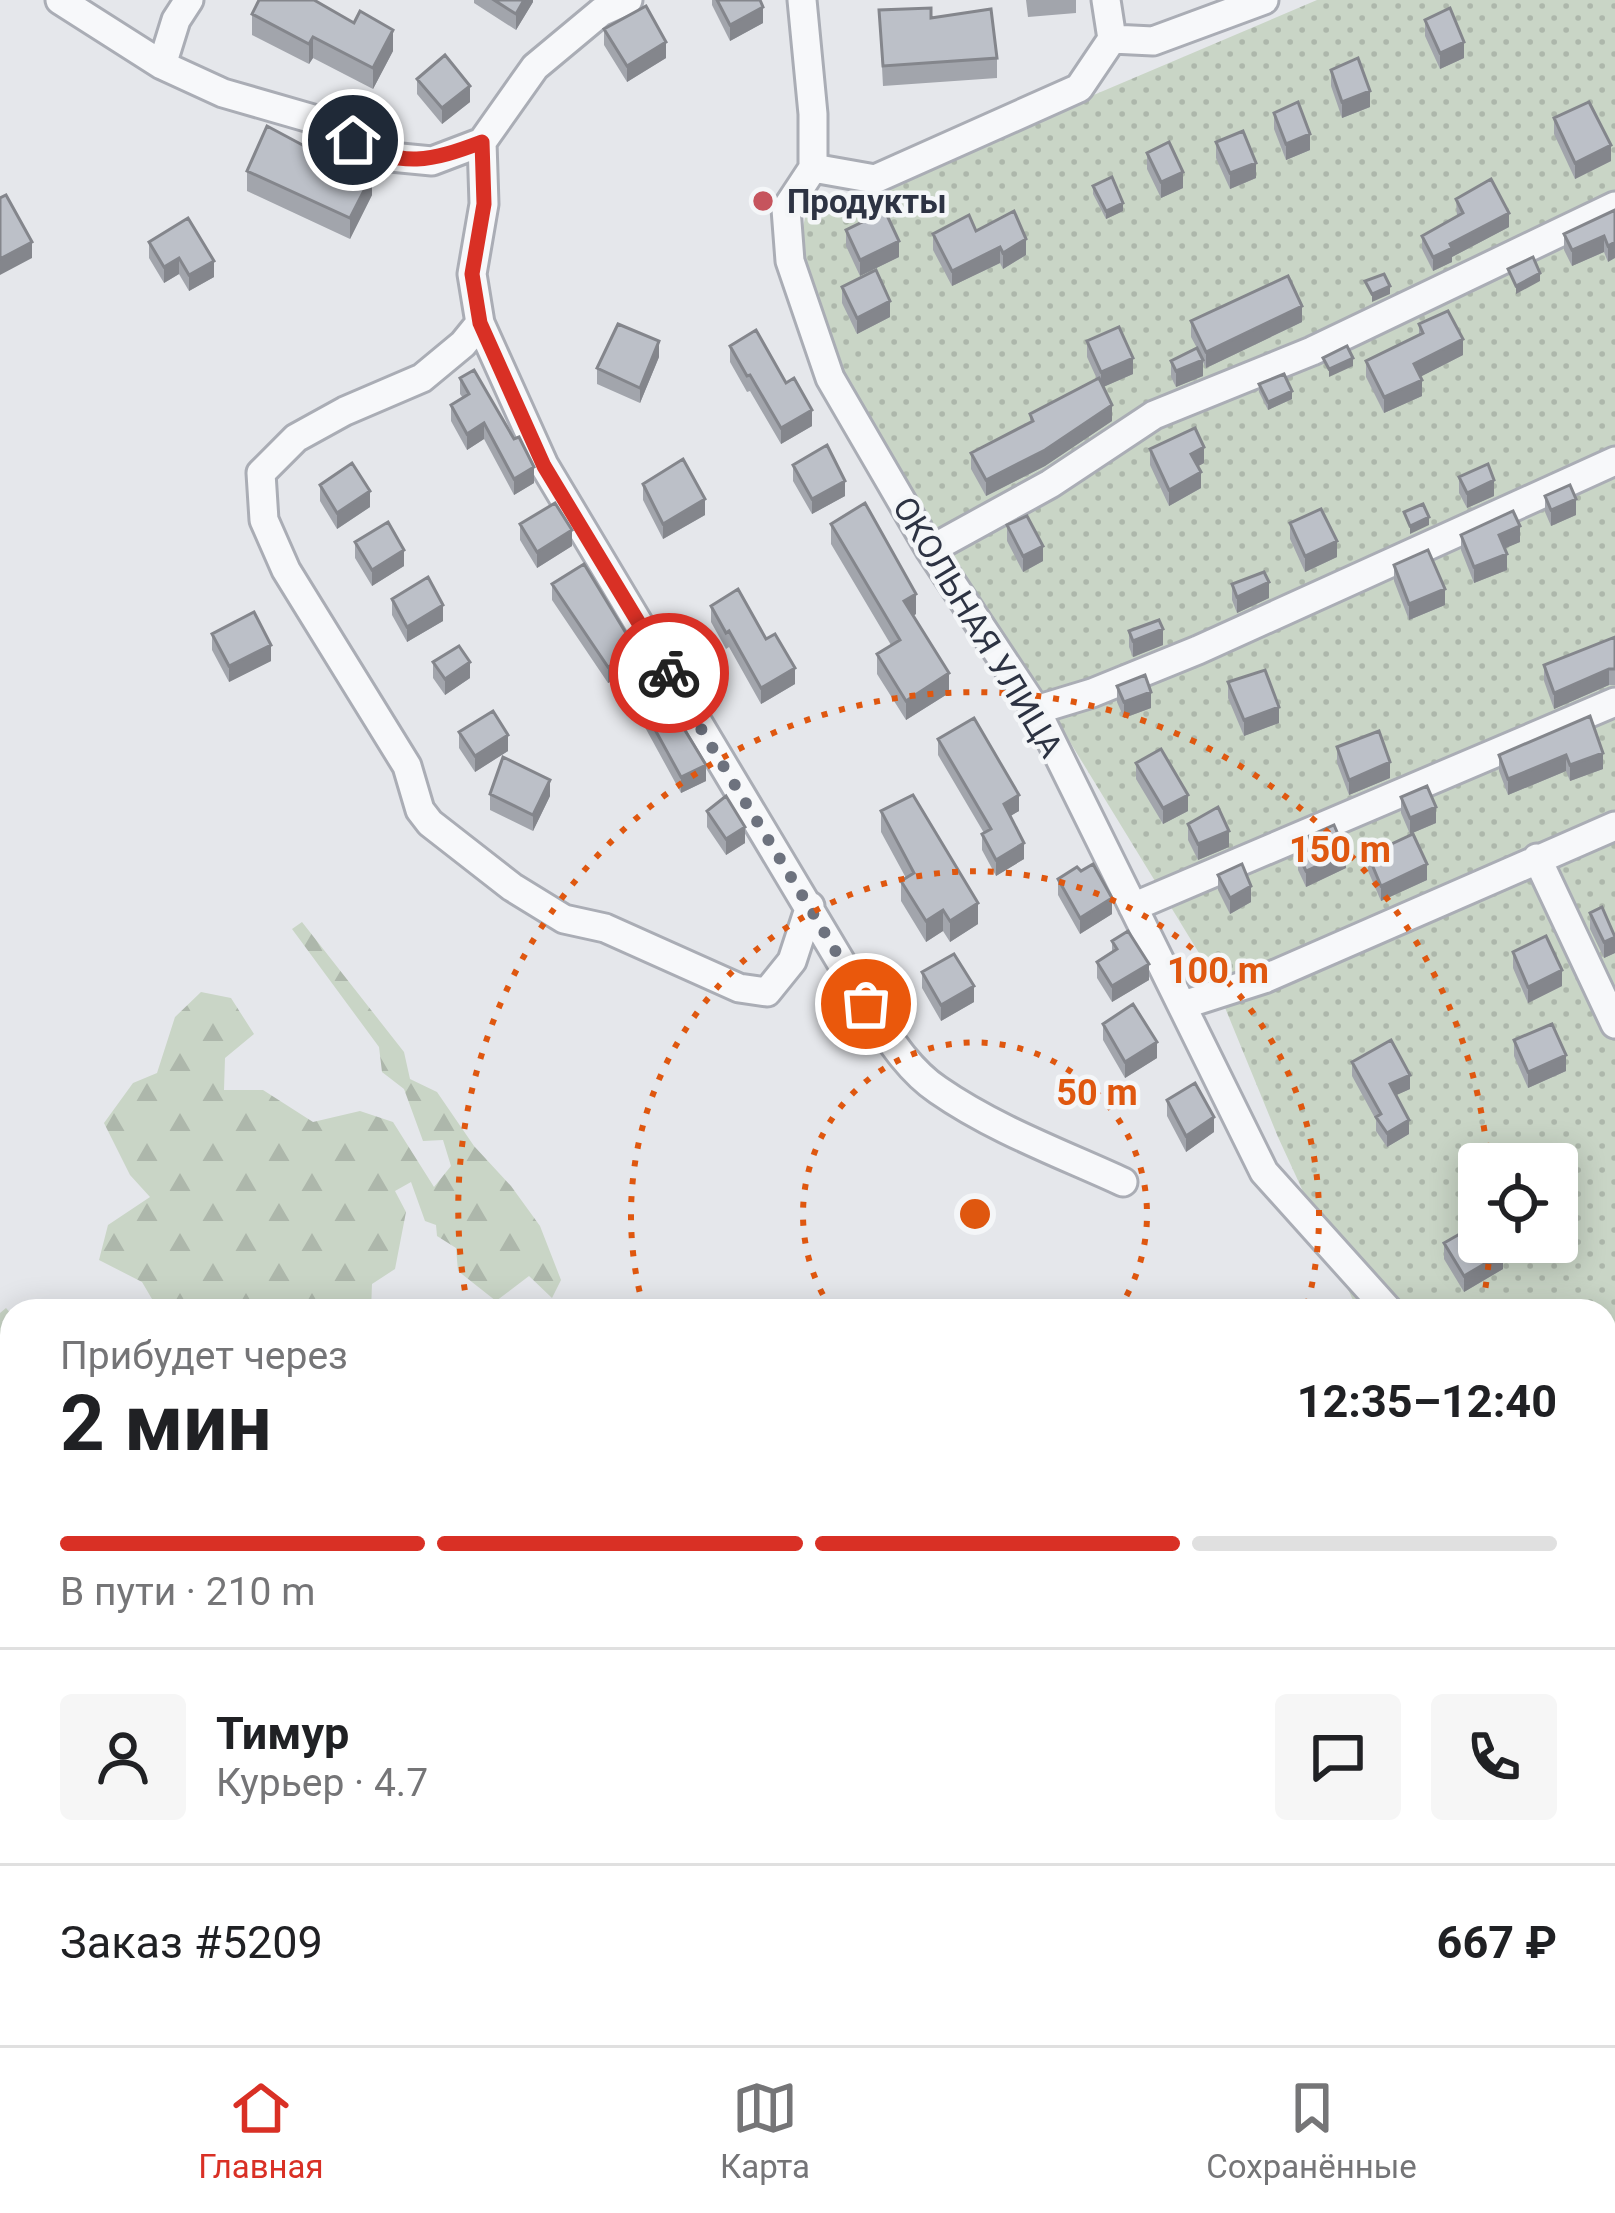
<!DOCTYPE html>
<html lang="ru">
<head>
<meta charset="utf-8">
<style>
	:root { --surface:#fff; --page:#f6f6f6; --text:#202124; --muted:#757577; --line:#e0e0e0; --accent:#d93025 }
	body { margin:0; font-family:Roboto,sans-serif; background:var(--page); color:var(--text); height:100vh; display:flex; flex-direction:column; font-size:45px; white-space:nowrap }
	* { box-sizing:border-box; margin:0 }
	p { font-size:39px; color:var(--muted) }
	.icon { flex:none; width:66px; height:66px; fill:none; stroke:currentColor; stroke-width:2; stroke-linecap:round; stroke-linejoin:round }
	.map { position:relative; flex:1; overflow:hidden }
	.panel { position:absolute; left:0px; top:1299px; width:1617px; height:747px; display:flex; flex-direction:column; background:var(--surface); border-radius:36px 36px 0 0; box-shadow:0 6px 30px #0003 }
	.panel>* { flex:none }
	.controls { position:absolute; left:1458px; top:1143px; display:grid; gap:24px }
	.controls a { display:grid; place-items:center; width:120px; height:120px; border-radius:12px; background:var(--surface); box-shadow:0 6px 30px #0003; font-size:60px }
	.pin { position:absolute; display:grid; place-items:center; width:102px; height:102px; color:#fff; margin:-51px; border:6px solid #fff; border-radius:50%; box-shadow:0 3px 12px #0007 }
	.courier { position:absolute; display:grid; place-items:center; width:120px; height:120px; margin:-60px; border:9px solid #d93025; border-radius:50%; background:#fff; color:#222; box-shadow:0 3px 15px #0007 }
	.overview em { font-style:normal; font-weight:700 }
	.overview div { display:flex; flex-direction:column-reverse }
	.overview { display:flex; align-items:center; justify-content:space-between; height:204px; padding:0 60px }
	h1 { font-size:78px; font-weight:700; line-height:90px }
	.bar { display:grid; grid-template-columns:repeat(4,1fr); gap:18px 12px; align-content:center; height:144px; padding:0 60px }
	.bar i { height:15px; border-radius:9px; background:var(--line) }
	.bar .selected { background:var(--accent) }
	.bar p { grid-column:span 4 }
	.line { display:flex; align-items:center; gap:30px; padding:0 60px; border-top:3px solid var(--line) }
	.line div { flex:1 }
	.round { display:grid; place-items:center; flex:none; width:126px; height:126px; border-radius:12px; background:var(--page) }
	.dock { display:flex; justify-content:space-around; align-items:center; height:168px; border-top:3px solid var(--line); background:var(--surface); font-size:33px; color:var(--muted) }
	.dock a { display:grid; justify-items:center; gap:6px }
	.dock .selected { color:var(--accent) }
	.map>svg:first-child { display:block }
	.forest { fill:url(#forest-firs) }
	.garden { fill:url(#garden-dots); fill-rule:evenodd }
	.lines { fill:none; stroke-linecap:round; stroke-linejoin:round }
	.minor-casing { stroke:#aaadb5; stroke-width:33 }
	.minor { stroke:#f7f8fa; stroke-width:27 }
	.wall { fill:#a2a5ac }
	.shaded-wall { fill:#84868c }
	.building { fill:#bcc0c8; stroke:#84868c; stroke-width:3 }
	.done { stroke:#6d727e; stroke-width:12; stroke-dasharray:0 21.6 }
	.route { stroke:#d93025; stroke-width:15 }
	.ring { fill:none; stroke:#df570f; stroke-width:6; stroke-dasharray:6 12 }
	.poi-dot { fill:#c6545d; stroke:#f4f6f8; stroke-width:4.5 }
	.labels { text-anchor:middle; dominant-baseline:central; stroke-width:9; stroke-linejoin:round; paint-order:stroke }
	.poi-label { font-size:33px; font-weight:bold; fill:#2d3343; stroke:#f4f6f8; text-anchor:start }
	.street-label { font-size:33px; fill:#2d3343; stroke:#f4f6f8 }
	.centre { fill:#df570f; stroke:#f4f6f8; stroke-width:6 }
	.ring-label { font-size:36px; text-anchor:middle; font-weight:bold; fill:#df570f; stroke:#f4f6f8; stroke-width:9; stroke-linejoin:round; paint-order:stroke }
</style>
</head>
<body>
<div class="map">
<svg width="1615" height="2045" viewBox="0 0 1615 2045">
	<defs>
		<pattern id="forest-firs" width="22" height="20" patternUnits="userSpaceOnUse" patternTransform="scale(3)"><rect width="22" height="20" fill="#c9d5c6"/><path d="M5 1l3.5 6h-7zM16 11l3.5 6h-7z" fill="#adb7ab"/></pattern>
		<pattern id="garden-dots" width="8" height="8" patternUnits="userSpaceOnUse" patternTransform="scale(3)"><rect width="8" height="8" fill="#c9d5c6"/><path d="M2 2h.1M6 6h.1" fill="none" stroke="#adb7ab" stroke-width="1.8" stroke-linecap="round"/></pattern>
	</defs>
	<rect width="100%" height="100%" fill="#e5e7eb"/>
	<path class="forest" d="M302 922 404 1052 410 1079 437 1092 474 1146 511 1186 540 1226 561 1280 552 1298 529 1276 496 1301 458 1271 456 1248 437 1236 436 1225 425 1221 411 1182 395 1191 406 1212 395 1269 372 1284 371 1311H159L142 1282 99 1260 108 1225 150 1197 130 1175 104 1123 133 1083 157 1073 175 1017 201 992 231 998 254 1034 225 1058 224 1090H263L313 1122 360 1111 393 1122 434 1187 451 1166 443 1140 423 1141 404 1089 382 1072 379 1047 292 929Z
		M6 1308 12 1315V1420L0 1409V1313Z
		M594 2034H752L753 2041 751 2045H617Z"/>
	<path class="garden" d="M1317 0H1615V2045H1025L1018 2034H1605V1311H1358L1278 1137 1210 971 1040 693 864 426 796 255 809 202 870 190ZM1479 1164H1557V1242H1479Z"/>
	<g class="lines">
		<g class="minor-casing">
			<path id="minor" d="M60 0 162 65 223 93 327 123 380 156 432 161 482 142 535 67 601 12 628 0
				M802 0 813 114V168
				M1106 0 1112 39
				M162 65 176 20 189 0
				M482 142 484 204 472 274 480 323 544 465 866 1004C887 1035 907 1069 938 1090 994 1129 1062 1154 1123 1182
				M813 168 786 209 790 261 830 378 930 550 1036 710 1264 1172 1389 1311
				M813 168 875 179 1079 88 1112 39 1153 41 1264 0
				M480 323 463 344 422 378 345 411 296 438 261 473 264 520 286 570 407 766 420 810 430 823 512 887 564 919 605 928 739 988 767 992 792 961 810 906
				M930 550 1050 484 1154 415 1312 351 1615 206
				M1036 710 1092 693 1198 650 1615 461
				M1537 858 1615 1024
				M1133 907 1615 702
				M1183 1005 1264 979 1615 826
				M1605 1350 1615 1347
				M1605 1525 1615 1547
				M0 1611 12 1620
				M517 2034 527 2045"/>
		</g>
		<use href="#minor" class="minor"/>
	</g>
	<path class="wall" d="M474 0H533V2L516 30 474 3Z
		M712 0H760L763 23 730 41 712 5Z
		M1026 0H1076V13L1028 17Z
		M879 10 931 18 997 58V78L883 86Z
		M252 14 393 51 373 89 313 58 309 64 252 35Z
		M1425 20 1464 58 1440 69 1425 36Z
		M604 29 666 58 627 82 604 45Z
		M1331 70 1370 107 1342 118 1331 86Z
		M417 79 470 102 442 124 417 94Z
		M1274 113 1310 150 1286 160 1274 129Z
		M1554 118 1611 161 1575 179 1554 134Z
		M1216 142 1256 178 1230 189 1216 158Z
		M1147 153 1183 188 1161 198 1147 169Z
		M247 171 372 195 350 239 247 191Z
		M1093 186 1123 211 1106 219 1093 194Z
		M1456 199 1509 227 1452 257V262L1433 271 1422 249V236L1457 216Z
		M1615 210 1608 262 1604 252 1572 266 1564 250V234Z
		M846 230 899 257 860 276 846 246Z
		M976 231 1026 255 1003 269 1000 263 952 286 933 250V234Z
		M149 242 214 277 189 291 179 274 164 283 149 258Z
		M842 287 890 317 857 334 842 303Z
		M1191 321 1302 322 1206 368 1203 362V376L1176 387 1171 377V361L1197 348 1191 337Z
		M1419 324 1463 355 1420 377 1422 396 1384 413 1366 377V361L1419 335Z
		M1087 341 1133 374 1103 387 1112 421 1045 466 986 496 971 469V453L1030 422V414L1097 379 1087 357Z
		M730 346 812 426 781 444 750 391 747 392 730 362Z
		M659 357 640 403 597 384V368Z
		M460 378 534 483 514 495 484 439 467 450 451 421V405L463 398 460 394Z
		M1259 384 1292 399 1268 410 1259 392Z
		M1150 449 1204 463 1198 466 1201 488 1169 506 1150 465Z
		M793 465 845 496 812 514 793 481Z
		M1459 477 1494 496 1467 508 1459 493Z
		M643 484 705 515 663 539 643 500Z
		M320 485 370 507 337 529 320 501Z
		M1545 496 1576 515 1551 526 1545 512Z
		M1290 523 1337 557 1305 572 1290 539Z
		M520 524 572 546 537 568 520 540Z
		M831 524 916 614 913 616 949 693 906 720 877 674V654L891 645 831 544Z
		M1007 525 1043 561 1023 572 1007 541Z
		M1461 535 1520 542 1504 548 1507 570 1474 583 1461 550Z
		M355 542 404 566 372 586 355 558Z
		M584 564 706 781 681 793 618 678 608 683 552 600V584Z
		M1394 565 1445 605 1409 620 1394 581Z
		M1232 584 1269 598 1237 613 1232 600Z
		M392 599 443 621 407 642 392 615Z
		M711 606 795 684 761 704 729 647 726 649 711 622Z
		M1129 631 1163 645 1133 657 1129 647Z
		M212 634 271 661 229 682 212 650Z
		M1615 637V685H1609L1554 709 1544 681V665Z
		M433 662 470 678 445 695 433 678Z
		M1228 682 1279 723 1244 736 1228 698Z
		M1117 686 1151 708 1124 718 1117 702Z
		M1590 716 1603 769 1570 781 1566 771 1508 795 1499 771V755Z
		M459 732 508 751 475 772 459 748Z
		M938 739 1019 811 1010 816 1024 859 996 876 982 850V834L984 833 938 755Z
		M1337 747 1390 778 1349 795 1337 763Z
		M1136 763 1188 811 1163 824 1136 779Z
		M490 794 550 796 533 831 490 810Z
		M1401 797 1436 823 1410 834 1401 813Z
		M707 811 745 843 726 855 707 827Z
		M881 811 978 924 950 942 943 931 926 942 901 901V881L906 878 881 832Z
		M1188 824 1229 847 1198 860 1188 840Z
		M1309 836 1346 868 1306 887 1298 870V854L1309 849Z
		M1368 855 1427 880 1381 901 1368 871Z
		M1218 875 1251 902 1230 914 1218 890Z
		M1058 879 1112 914 1080 934 1058 895Z
		M1590 913 1615 953 1604 958 1590 929Z
		M1112 941 1149 980 1112 1002 1097 978V962L1112 952Z
		M1513 952 1562 986 1528 1003 1513 968Z
		M922 972 974 1002 941 1021 922 988Z
		M1103 1024 1157 1058 1125 1078 1103 1040Z
		M1514 1040 1566 1071 1528 1088 1514 1056Z
		M1352 1062 1410 1089 1396 1095 1409 1134 1387 1147 1376 1131V1120L1352 1076Z
		M1167 1100 1214 1132 1186 1152 1167 1116Z
		M1444 1243 1503 1269 1464 1292 1444 1259Z"/>
	<path class="shaded-wall" d="M524 0H533V2L516 30V14Z
		M763 7V23L730 41V25Z
		M393 30V51L373 89V68Z
		M313 37V58L309 64V44Z
		M666 42V58L627 82V66Z
		M1464 42V58L1440 69V53Z
		M470 86V102L442 124V108Z
		M1370 91V107L1342 118V102Z
		M1310 134V150L1286 160V144Z
		M1611 145V161L1575 179V163Z
		M1256 163V178L1230 189V173Z
		M1183 172V188L1161 198V182Z
		M372 175V195L350 239V218Z
		M1123 203V211L1106 219V211Z
		M1509 213V227L1452 257V262L1433 271V257L1450 244Z
		M1604 236V252L1572 266V250Z
		M1026 239V255L1003 269V253Z
		M899 241V257L860 276V260Z
		M32 242V258L0 275V259Z
		M1615 242V258L1608 262V246Z
		M1000 247V263L952 286V271Z
		M179 258V274L164 283V267Z
		M214 261V277L189 291V275Z
		M1540 273V281L1516 294V286Z
		M1390 286V294L1372 302V294Z
		M890 301V317L857 334V318Z
		M1302 306V322L1206 368V352Z
		M1463 339V355L1414 380V364Z
		M659 341V357L640 403V388Z
		M1133 358V374L1101 388V372Z
		M1353 358V366L1329 377V369Z
		M1203 360V376L1176 387V371Z
		M1422 380V396L1384 413V397Z
		M1292 391V399L1268 410V402Z
		M1112 405V421L1045 466 986 496V480Z
		M812 410V426L781 444V428Z
		M484 423V439L467 450V434Z
		M1204 447V463L1191 470V454Z
		M534 467V483L514 495V479Z
		M1201 472V488L1169 506V490Z
		M1494 480V496L1467 508V493Z
		M845 481V496L812 514V499Z
		M370 491V507L337 529V513Z
		M705 499V515L663 539V524Z
		M1576 499V515L1551 526V510Z
		M1429 517V525L1410 534V526Z
		M1520 526V542L1499 551V535Z
		M572 530V546L537 568V552Z
		M1337 541V557L1305 572V556Z
		M1043 546V561L1023 572V556Z
		M404 550V566L372 586V570Z
		M1507 554V570L1474 583V567Z
		M1269 582V598L1237 613V597Z
		M1445 589V605L1409 620V604Z
		M916 594V614L904 621V601Z
		M443 605V621L407 642V627Z
		M1163 629V645L1133 657V641Z
		M271 645V661L229 682V666Z
		M470 662V678L445 695V679Z
		M618 662V678L608 683V667Z
		M795 668V684L761 704V688Z
		M1609 669V685L1554 709V693Z
		M949 673V693L906 720V701Z
		M1151 692V708L1124 718V702Z
		M1279 707V723L1244 736V720Z
		M508 735V751L475 772V756Z
		M1603 753V769L1570 781V765Z
		M1566 755V771L1508 795V779Z
		M1390 762V778L1349 795V780Z
		M706 765V781L681 793V777Z
		M550 780V796L533 831V815Z
		M1019 795V811L1004 820V804Z
		M1188 795V811L1163 824V808Z
		M1436 807V823L1410 834V818Z
		M745 827V843L726 855V839Z
		M1229 831V847L1198 860V844Z
		M1024 843V859L996 876V860Z
		M1346 853V868L1306 887V871Z
		M1427 864V880L1381 901V886Z
		M1251 886V902L1230 914V898Z
		M1112 898V914L1080 934V918Z
		M978 903V924L950 942V921Z
		M943 910V931L926 942V921Z
		M1615 937V953L1604 958V942Z
		M1149 964V980L1112 1002V986Z
		M1562 970V986L1528 1003V987Z
		M974 986V1002L941 1021V1005Z
		M1157 1042V1058L1125 1078V1062Z
		M1566 1055V1071L1528 1088V1072Z
		M1410 1075V1089L1390 1098V1084Z
		M1214 1117V1132L1186 1152V1136Z
		M1409 1120V1134L1387 1147V1133Z
		M1503 1253V1269L1464 1292V1276Z
		M1615 1806V1830L1605 1836V1813Z
		M1611 1915V1931L1605 1935V1919Z
		M1111 2034H1124L1111 2043Z
		M1342 2034H1357V2039L1349 2045H1327Z
		M1362 2034H1380L1363 2045Z"/>
	<path class="building" d="M259 0H314L354 23 360 11 393 30 373 68 313 37 309 44 252 14Z
		M494 0H524L516 14Z
		M717 0H760L763 7 730 25Z
		M646 6 666 42 627 66 604 29Z
		M931 8V18L991 9 997 58 883 66 879 10Z
		M1450 8 1464 42 1440 53 1425 20Z
		M445 55 470 86 442 108 417 79Z
		M1358 58 1370 91 1342 102 1331 70Z
		M1298 102 1310 134 1286 144 1274 113Z
		M1589 102 1611 145 1575 163 1554 118Z
		M267 126 338 164 340 159 372 175 350 218 247 171Z
		M1243 131 1256 163 1230 173 1216 142Z
		M1169 142 1183 172 1161 182 1147 153Z
		M1112 177 1123 203 1106 211 1093 186Z
		M1491 179 1509 213 1450 244 1452 248 1433 257 1422 236 1463 213 1456 199Z
		M6 195 32 242 0 259V198Z
		M1615 210V242L1608 246 1604 236 1572 250 1564 234Z
		M885 211 899 241 860 260 846 230Z
		M1014 211 1026 239 1003 253 1000 247 952 271 933 234 969 215 976 231Z
		M188 218 214 261 189 275 179 258 164 267 149 242Z
		M1533 257 1540 273 1516 286 1508 269Z
		M876 270 890 301 857 318 842 287Z
		M1384 274 1390 286 1372 294 1365 281Z
		M1288 276 1302 306 1206 352 1191 321Z
		M1448 311 1463 339 1414 364 1422 380 1384 397 1366 361 1423 333 1419 324Z
		M618 324 659 341 640 388 597 368Z
		M1119 327 1133 358 1101 372 1087 341Z
		M756 330 786 383 794 378 812 410 781 428 750 375 747 376 730 346Z
		M1347 346 1353 358 1329 369 1323 358Z
		M1197 348 1203 360 1176 371 1171 361Z
		M474 370 514 439 519 437 534 467 514 479 484 423 467 434 451 405 469 394 460 378Z
		M1284 374 1292 391 1268 402 1259 384Z
		M1099 378 1112 405 1045 450 986 480 971 453 1033 421 1030 414Z
		M1195 428 1204 447 1191 454 1201 472 1169 490 1150 449Z
		M827 445 845 481 812 499 793 465Z
		M683 459 705 499 663 524 643 484Z
		M352 463 370 491 337 513 320 485Z
		M1488 464 1494 480 1467 493 1459 477Z
		M1570 485 1576 499 1551 510 1545 496Z
		M555 503 572 530 537 552 520 524Z
		M865 503 916 594 904 601 949 673 906 701 877 654 900 640 831 524Z
		M1423 504 1429 517 1410 526 1404 512Z
		M1321 509 1337 541 1305 556 1290 523Z
		M1513 511 1520 526 1499 535 1507 554 1474 567 1461 535Z
		M1027 516 1043 546 1023 556 1007 525Z
		M388 522 404 550 372 570 355 542Z
		M1428 550 1445 589 1409 604 1394 565Z
		M584 564 706 765 681 777 618 662 608 667 552 584Z
		M1264 572 1269 582 1237 597 1232 584Z
		M428 577 443 605 407 627 392 599Z
		M738 589 766 639 775 634 795 668 761 688 729 631 726 633 711 606Z
		M254 612 271 645 229 666 212 634Z
		M1159 620 1163 629 1133 641 1129 631Z
		M1615 637V669H1609L1554 693 1544 665Z
		M459 646 470 662 445 679 433 662Z
		M1265 670 1279 707 1244 720 1228 682Z
		M1145 675 1151 692 1124 702 1117 686Z
		M493 711 508 735 475 756 459 732Z
		M1590 716 1603 753 1570 765 1566 755 1508 779 1499 755Z
		M974 718 1019 795 1004 804 1024 843 996 860 982 834 991 829 938 739Z
		M1379 731 1390 762 1349 780 1337 747Z
		M1161 749 1188 795 1163 808 1136 763Z
		M503 757 550 780 533 815 490 794Z
		M1427 786 1436 807 1410 818 1401 797Z
		M913 795 978 903 950 921 943 910 926 921 901 881 914 873 881 811Z
		M726 796 745 827 726 839 707 811Z
		M1218 807 1229 831 1198 844 1188 824Z
		M1334 825 1346 853 1306 871 1298 854 1313 848 1309 836Z
		M1413 834 1427 864 1381 886 1368 855Z
		M1093 864 1112 898 1080 918 1058 879 1077 867 1081 871Z
		M1242 864 1251 886 1230 898 1218 875Z
		M1602 907 1615 937 1604 942 1590 913Z
		M1128 931 1149 964 1112 986 1097 962 1117 949 1112 941Z
		M1546 936 1562 970 1528 987 1513 952Z
		M954 954 974 986 941 1005 922 972Z
		M1133 1004 1157 1042 1125 1062 1103 1024Z
		M1552 1024 1566 1055 1528 1072 1514 1040Z
		M1391 1040 1410 1075 1390 1084 1409 1120 1387 1133 1376 1117 1381 1114 1352 1062Z
		M1195 1083 1214 1117 1186 1136 1167 1100Z
		M1479 1223V1242H1497L1503 1253 1464 1276 1444 1243Z
		M1605 1789 1615 1803V1806L1605 1813Z
		M1266 2034H1342L1327 2045H1251Z
		M1438 2034H1476L1481 2041 1476 2045H1435L1431 2039Z"/>
	<g class="lines">
		<path class="done" d="M669 673C732 785 803 892 866 1004"/>
		<path class="route" d="M353 140C401 169 432 161 482 142L484 204 472 274 480 323 544 466 669 673"/>
	</g>
	<g class="ring">
		<path d="M832 1310A172 172 0 1 1 1118 1310"/>
		<path d="M644 1309A344 344 0 1 1 1306 1309"/>
		<path d="M1490 1246A516 516 0 0 1 1482 1308M468 1308A516 516 0 1 1 1488 1160"/>
	</g>
	<circle class="poi-dot" cx="763" cy="201" r="12"/>
	<g class="labels">
		<g class="poi-label">
			<text x="787" y="201">Продукты</text>
		</g>
		<g class="street-label">
			<text transform="translate(978 627) rotate(59)">ОКОЛЬНАЯ УЛИЦА</text>
		</g>
	</g>
	<circle cx="975" cy="1214" r="18" class="centre"/>
	<g class="ring-label">
		<text x="1340" y="862">150 m</text>
		<text x="1218" y="983">100 m</text>
		<text x="1097" y="1105">50 m</text>
	</g>
</svg>
<div class="controls">
<a><svg class="icon" aria-label="locate" viewBox="0 0 24 24"><circle cx="12" cy="12" r="6"/><path d="M12 2v4M12 18v4M2 12h4M18 12h4"/></svg></a>
</div>
<div class="pin" style="left:866px;top:1004px;background:#ea580c"><svg class="icon" aria-label="bag" viewBox="0 0 24 24"><path d="M5 8h14l-1 12H6zM9 8a3 3 0 0 1 6 0"/></svg></div>
<div class="pin" style="left:353px;top:140px;background:#1f2937"><svg class="icon" aria-label="home" viewBox="0 0 24 24"><path d="M3 11l9-7 9 7M6 9v11h12V9"/></svg></div>
<div class="courier" style="left:669px;top:673px"><svg class="icon" aria-label="bike" viewBox="0 0 24 24"><circle cx="6" cy="16" r="4"/><circle cx="18" cy="16" r="4"/><path d="M6 16l4-8h5l3 8M10 8l3 8H6M13 5h3"/></svg></div>
<section class="panel">
<div class="overview"><div><h1>2 мин</h1><p>Прибудет через</p></div><em>12:35–12:40</em></div>
<div class="bar"><i class="selected"></i><i class="selected"></i><i class="selected"></i><i></i><p>В пути · 210 m</p></div>
<div class="line" style="height:216px"><a class="round"><svg class="icon" aria-label="person" viewBox="0 0 24 24"><circle cx="12" cy="8" r="4"/><path d="M4 21q1-7 8-7t8 7"/></svg></a><div><b>Тимур</b><p>Курьер · 4.7</p></div><a class="round"><svg class="icon" aria-label="chat" viewBox="0 0 24 24"><path d="M4 5h16v11H9l-5 4z"/></svg></a><a class="round"><svg class="icon" aria-label="phone" viewBox="0 0 24 24"><path d="M5 4h4l2 5-3 2q2 4 5 5l2-3 5 2v4C11 20 4 13 5 4z"/></svg></a></div>
<div class="line" style="height:156px"><div>Заказ #5209</div><b>667 ₽</b></div>
</section>
</div>
<nav class="dock">
<a class="selected"><svg class="icon" aria-label="home" viewBox="0 0 24 24"><path d="M3 11l9-7 9 7M6 9v11h12V9"/></svg>Главная</a>
<a><svg class="icon" aria-label="map" viewBox="0 0 24 24"><path d="M3 6l6-2 6 2 6-2v14l-6 2-6-2-6 2zM9 4v14M15 6v14"/></svg>Карта</a>
<a><svg class="icon" aria-label="saved" viewBox="0 0 24 24"><path d="M7 4h10v16l-5-4-5 4z"/></svg>Сохранённые</a>
</nav>
</body>
</html>
